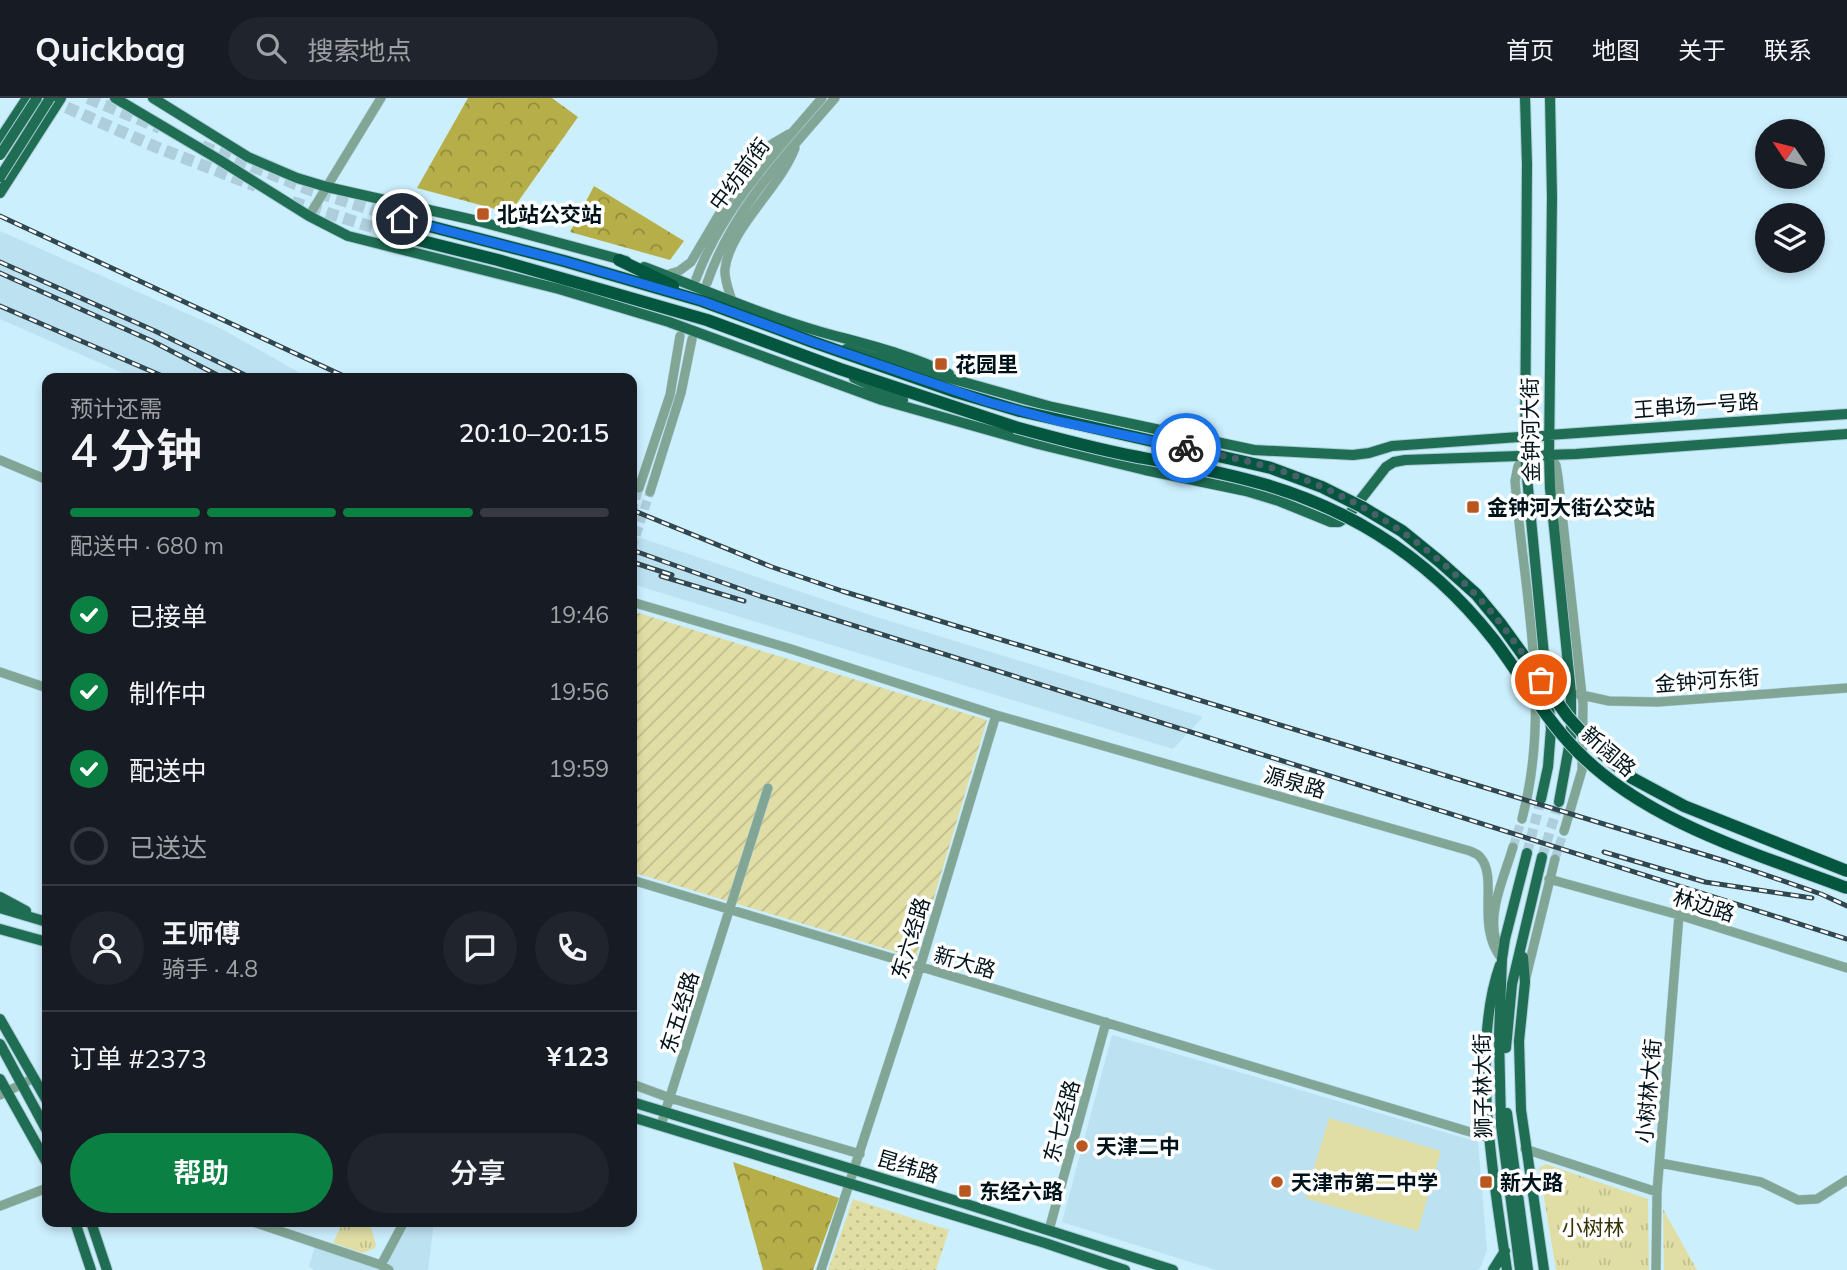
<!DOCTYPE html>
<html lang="zh">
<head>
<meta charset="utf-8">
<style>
	:root { --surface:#171b24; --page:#20242c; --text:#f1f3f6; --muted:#9ea1a6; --line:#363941; --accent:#0b8043 }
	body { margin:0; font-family:Mulish,"Noto Sans SC",sans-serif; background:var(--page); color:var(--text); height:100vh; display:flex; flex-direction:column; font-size:26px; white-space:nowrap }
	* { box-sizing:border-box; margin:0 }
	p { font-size:23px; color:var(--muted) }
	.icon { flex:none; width:38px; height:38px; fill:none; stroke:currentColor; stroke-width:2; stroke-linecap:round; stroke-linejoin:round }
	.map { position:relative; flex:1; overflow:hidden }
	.details { position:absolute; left:42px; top:275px; width:595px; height:854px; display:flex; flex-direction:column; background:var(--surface); border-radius:14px; box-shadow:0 4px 10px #0003 }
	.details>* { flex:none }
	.needle { width:46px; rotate:305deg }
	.fabs { position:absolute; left:1755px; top:21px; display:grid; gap:14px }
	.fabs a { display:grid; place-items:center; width:70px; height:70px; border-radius:50%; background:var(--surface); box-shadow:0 4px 10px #0003; font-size:35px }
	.pin { position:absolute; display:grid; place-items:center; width:60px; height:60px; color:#fff; margin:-30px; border:4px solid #fff; border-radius:50%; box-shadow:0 2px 7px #0007 }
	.courier { position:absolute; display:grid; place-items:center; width:70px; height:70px; margin:-35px; border:5px solid #1a73e8; border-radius:50%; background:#fff; color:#222; box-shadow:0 2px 9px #0007 }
	.overview em { font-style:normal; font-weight:600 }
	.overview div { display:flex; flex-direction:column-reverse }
	.overview { display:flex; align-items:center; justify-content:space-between; height:119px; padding:0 28px }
	h1 { font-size:46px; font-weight:600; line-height:52px }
	.bar { display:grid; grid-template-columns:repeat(4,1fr); gap:10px 7px; align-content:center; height:84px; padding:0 28px }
	.bar i { height:9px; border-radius:5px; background:var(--line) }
	.bar .on { background:var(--accent) }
	.bar p { grid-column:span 4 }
	.line { display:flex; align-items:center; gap:18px; padding:0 28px; border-top:2px solid var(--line) }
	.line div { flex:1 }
	.round { display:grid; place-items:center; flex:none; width:74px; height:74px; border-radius:37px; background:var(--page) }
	ol { padding:0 28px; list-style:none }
	li { display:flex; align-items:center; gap:21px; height:77px }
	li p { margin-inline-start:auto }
	li .icon { padding:7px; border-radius:50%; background:var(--accent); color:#fff; stroke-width:4 }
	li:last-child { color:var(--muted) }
	li i { width:38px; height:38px; border:4px solid var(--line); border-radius:50% }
	.primary-button { display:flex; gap:14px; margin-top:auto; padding:14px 28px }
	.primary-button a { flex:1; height:80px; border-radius:42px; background:var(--accent); color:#fff; font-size:28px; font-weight:600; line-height:80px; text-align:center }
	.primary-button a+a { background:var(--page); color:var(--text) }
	header { display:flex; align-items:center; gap:42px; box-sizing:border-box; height:98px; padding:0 35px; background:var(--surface); border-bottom:2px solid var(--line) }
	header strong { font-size:33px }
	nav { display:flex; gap:38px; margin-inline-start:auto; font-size:24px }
	.search { width:490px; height:63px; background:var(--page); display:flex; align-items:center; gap:18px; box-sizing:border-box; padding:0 24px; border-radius:38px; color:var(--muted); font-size:26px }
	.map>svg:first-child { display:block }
	.built { fill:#bce1f1 }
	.grass { fill:url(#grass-dots) }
	.forest { fill:url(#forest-crowns) }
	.park { fill:url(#park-tufts) }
	.garden { fill:url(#garden-furrows) }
	.pitch { fill:#e1dea5 }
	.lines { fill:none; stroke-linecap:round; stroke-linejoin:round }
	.minor-tunnel { stroke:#aecedb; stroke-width:9; stroke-dasharray:9 4.5; stroke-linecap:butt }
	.major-tunnel { stroke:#aecedb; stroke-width:10; stroke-dasharray:10 5; stroke-linecap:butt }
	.highway-tunnel { stroke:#aecedb; stroke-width:12; stroke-dasharray:12 6; stroke-linecap:butt }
	.minor-casing { stroke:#acccd9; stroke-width:10 }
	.major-casing { stroke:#acccd9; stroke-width:12 }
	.highway-casing { stroke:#acccd9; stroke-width:14 }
	.minor { stroke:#82a696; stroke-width:9 }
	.major { stroke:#1f6e53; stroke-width:10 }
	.highway { stroke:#04573e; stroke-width:12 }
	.rail-casing { stroke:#314750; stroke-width:5 }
	.rail { stroke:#fff; stroke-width:2.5; stroke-dasharray:8; stroke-linecap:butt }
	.major-bridge-casing { stroke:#acccd9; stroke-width:12; stroke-linecap:butt }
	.highway-bridge-casing { stroke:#acccd9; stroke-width:14; stroke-linecap:butt }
	.major-bridge { stroke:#1f6e53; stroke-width:10 }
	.highway-bridge { stroke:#04573e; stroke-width:12 }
	.done { stroke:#486069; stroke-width:7; stroke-dasharray:0 12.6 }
	.route { stroke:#1a73e8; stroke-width:9 }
	.poi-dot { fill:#ba561f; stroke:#fff; stroke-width:2.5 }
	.labels { text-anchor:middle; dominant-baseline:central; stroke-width:7; stroke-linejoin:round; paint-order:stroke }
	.street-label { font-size:21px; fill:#01131a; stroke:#fff }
	.poi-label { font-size:21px; font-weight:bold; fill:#01131a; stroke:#fff; text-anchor:start }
	.park-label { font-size:21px; fill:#363306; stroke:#fff }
</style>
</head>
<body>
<header>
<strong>Quickbag</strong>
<div class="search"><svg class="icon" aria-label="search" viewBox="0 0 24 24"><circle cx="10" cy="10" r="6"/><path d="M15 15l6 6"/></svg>搜索地点</div>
<nav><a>首页</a><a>地图</a><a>关于</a><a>联系</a></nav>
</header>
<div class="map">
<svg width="1847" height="1172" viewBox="0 0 1847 1172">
	<defs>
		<pattern id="grass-dots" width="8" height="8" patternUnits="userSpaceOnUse" patternTransform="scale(1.75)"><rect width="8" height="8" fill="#e1dea5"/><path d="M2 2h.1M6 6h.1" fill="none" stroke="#bfbe8d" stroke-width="1.8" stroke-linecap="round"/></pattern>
		<pattern id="forest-crowns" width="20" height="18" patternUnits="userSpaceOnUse" patternTransform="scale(1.75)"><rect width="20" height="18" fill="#b6af49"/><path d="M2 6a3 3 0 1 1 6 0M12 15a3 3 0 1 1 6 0" fill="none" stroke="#928d3c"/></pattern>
		<pattern id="park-tufts" width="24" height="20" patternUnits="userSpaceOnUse" patternTransform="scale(1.75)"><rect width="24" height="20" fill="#e1dea5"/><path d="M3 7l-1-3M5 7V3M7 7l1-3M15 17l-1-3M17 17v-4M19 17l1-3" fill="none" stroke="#bfbe8d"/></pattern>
		<pattern id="garden-furrows" width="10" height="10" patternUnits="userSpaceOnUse" patternTransform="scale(1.75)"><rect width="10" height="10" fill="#e1dea5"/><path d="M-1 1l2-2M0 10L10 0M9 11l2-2" fill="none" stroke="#bfbe8d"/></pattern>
	</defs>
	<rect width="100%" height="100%" fill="#cceffd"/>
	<path class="built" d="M0 133 222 231 309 280H134L0 221Z
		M632 437 870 517 1203 619 1173 651 632 486Z
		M1112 937 1478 1044 1487 1152 1480 1170 1477 1172H1216L1062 1124Z
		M411 1124H434L428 1172H314L309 1168 317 1142 386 1164Z"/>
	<path class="grass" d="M853 1101 949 1132 936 1172H828Z"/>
	<path class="forest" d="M468 0H552L578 19 510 115 417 90Z
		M594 88 684 143 670 162 570 134Z
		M733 1064 839 1100 813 1172H763Z"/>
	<path class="park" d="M1546 1066 1648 1101 1649 1172H1556L1539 1070Z
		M1663 1111 1697 1172H1664Z
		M343 1124H369L376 1146 375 1150 363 1155 333 1145Z"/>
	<path class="garden" d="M632 513 987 622 916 860 632 774Z"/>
	<path class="pitch" d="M1329 1020 1441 1053 1418 1133 1305 1100Z"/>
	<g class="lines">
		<path class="minor-tunnel" d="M632 414 639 390
			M632 450 650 394
			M1513 749 1522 721
			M1555 761 1564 733"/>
		<path class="major-tunnel" d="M1527 755 1541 701
			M1542 759 1559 704"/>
		<path class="highway-tunnel" d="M88 0 160 30
			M50 2 156 49 256 88
			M202 48 313 93 402 121
			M292 104 398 137"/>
		<g class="minor-casing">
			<path id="minor" d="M309 118 381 0
				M666 177 679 173 691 164 737 86 772 46 789 36
				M696 181C722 111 774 56 822 0
				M707 185C732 112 785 58 835 0
				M732 203C729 193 724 181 725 171 730 130 780 90 795 50
				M1549 357 1556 367 1558 379 1583 606 1582 672 1564 733
				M0 362 45 381
				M639 390 670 297 680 238
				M650 394 681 295 692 241
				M632 504 788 550 996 617 1470 753C1474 755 1478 756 1480 759 1499 779 1475 829 1502 861
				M0 574 47 590
				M1577 596 1609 603 1658 604 1847 590
				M1522 721C1552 610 1524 495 1515 383L1518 368 1525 358
				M1549 781 1679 817 1847 870
				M632 782 1490 1040
				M1496 843C1487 814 1505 777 1513 749
				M1526 879 1555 761
				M632 986 670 1000 860 1056
				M0 997 28 983
				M661 1027 768 690
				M1525 1051 1657 1094
				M1660 1065 1761 1084 1798 1102 1817 1101 1847 1082
				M0 1108 47 1090
				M253 1124 381 1167 389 1172
				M1049 1132 1106 924
				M381 1167 404 1124
				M821 1172 920 869 996 617
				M1656 1172 1657 1094 1679 817"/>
		</g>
		<g class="major-casing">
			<path id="major" d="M115 0 218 61 309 118 348 138 559 191 669 224 882 302 1038 346 1145 372 1246 393 1279 403 1331 424H1339L1347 419 1386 369 1394 364 1405 362 1576 356 1847 336
				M153 0 248 59 297 80 327 89 478 123 626 163
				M1525 0 1527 66 1525 358 1551 631 1548 669 1541 701
				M1550 0 1552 99 1549 357 1550 390 1571 595V638L1559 704
				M0 41 27 0
				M0 95 61 0
				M644 169C703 191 761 217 821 234 864 246 909 256 949 276
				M846 251 1052 309 1254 352 1353 357 1369 355 1392 348 1847 316
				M854 280 903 302
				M0 799 26 813
				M0 810 47 824
				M0 831 47 844
				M1523 859 1525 884 1519 943 1521 1012 1544 1172
				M1500 867C1470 950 1494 1085 1507 1172
				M0 921 47 1003
				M0 946 47 1033
				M1506 950 1512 886 1542 759
				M0 981 47 1065
				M632 1004 960 1104 1173 1172
				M1507 1015 1528 1172
				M632 1019 1045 1145 1125 1172
				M75 1124 91 1172
				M91 1124 107 1172
				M1493 1172 1505 1153
				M1520 1172 1501 1027 1499 938 1502 861 1505 841 1527 755"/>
		</g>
		<g class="highway-casing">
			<path id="highway" d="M402 121 564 163 702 203 813 244 956 294 1020 313
				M398 137 498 162 707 222 840 271 1015 329
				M619 162 673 188"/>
		</g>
		<use href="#minor" class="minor"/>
		<use href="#major" class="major"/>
		<use href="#highway" class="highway"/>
		<g class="rail-casing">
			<path id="rail" d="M0 118 348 280
				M0 164 155 233 251 280
				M0 175 152 243 223 280
				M0 208 167 280
				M632 412 772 469 842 493 1725 763 1821 796 1847 808
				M632 452 760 498 1847 841
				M632 464 672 477
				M661 478 744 503
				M1604 754 1705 784 1812 800"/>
		</g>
		<use href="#rail" class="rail"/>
		<g class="major-bridge-casing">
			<path id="major-bridge" d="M0 57 37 0
				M0 79 50 0"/>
		</g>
		<g class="highway-bridge-casing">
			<path id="highway-bridge" d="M1020 313 1271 370 1322 389 1362 409 1402 433 1439 463 1476 496 1500 525 1568 619 1600 654 1632 680 1684 708 1847 773
				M1015 329C1055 340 1096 351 1138 359 1226 375 1300 388 1377 436 1422 464 1462 501 1494 542 1522 579 1544 619 1576 652 1647 725 1755 755 1847 790"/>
		</g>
		<use href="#major-bridge" class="major-bridge"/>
		<use href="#highway-bridge" class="highway-bridge"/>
	</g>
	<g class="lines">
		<path class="done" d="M1186 350C1214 356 1242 361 1269 369 1346 392 1421 439 1476 497 1501 523 1521 553 1541 582"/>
		<path class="route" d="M402 121 564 163 702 203 813 244 988 304 1057 323 1186 350"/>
	</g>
	<g class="poi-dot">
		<rect x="476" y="109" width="14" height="14" rx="3.5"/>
		<rect x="934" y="259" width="14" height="14" rx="3.5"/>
		<rect x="1466" y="402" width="14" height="14" rx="3.5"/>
		<circle cx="1082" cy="1048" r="7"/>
		<circle cx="1277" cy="1084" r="7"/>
		<rect x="1479" y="1077" width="14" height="14" rx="3.5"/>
		<rect x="958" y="1086" width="14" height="14" rx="3.5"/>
	</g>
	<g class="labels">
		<g class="street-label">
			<text transform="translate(739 76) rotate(-53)">中纺前街</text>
			<text transform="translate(1696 307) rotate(-4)">王串场一号路</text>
			<text transform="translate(1530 332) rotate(-91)">金钟河大街</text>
			<text transform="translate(1707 582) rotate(-4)">金钟河东街</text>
			<text transform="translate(1609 653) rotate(41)">新阔路</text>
			<text transform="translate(1295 684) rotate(16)">源泉路</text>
			<text transform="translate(1704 807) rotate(17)">林边路</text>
			<text transform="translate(910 840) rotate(-73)">东六经路</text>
			<text transform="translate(965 864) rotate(16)">新大路</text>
			<text transform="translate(679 914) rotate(-73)">东五经路</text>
			<text transform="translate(1482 988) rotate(-91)">狮子林大街</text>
			<text transform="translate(1648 993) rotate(-85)">小树林大街</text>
			<text transform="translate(1061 1023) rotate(-75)">东七经路</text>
			<text transform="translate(908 1068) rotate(17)">昆纬路</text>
		</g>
		<g class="poi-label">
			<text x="497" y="116">北站公交站</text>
			<text x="955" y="266">花园里</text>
			<text x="1487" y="409">金钟河大街公交站</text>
			<text x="1096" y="1048">天津二中</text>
			<text x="1291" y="1084">天津市第二中学</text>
			<text x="1500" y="1084">新大路</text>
			<text x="979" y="1093">东经六路</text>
		</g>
		<g class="park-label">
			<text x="1593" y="1129">小树林</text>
		</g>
	</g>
</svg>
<div class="fabs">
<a><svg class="needle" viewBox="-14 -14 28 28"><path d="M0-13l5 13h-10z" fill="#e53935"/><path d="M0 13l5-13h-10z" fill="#9ea1a6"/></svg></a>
<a><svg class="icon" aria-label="layers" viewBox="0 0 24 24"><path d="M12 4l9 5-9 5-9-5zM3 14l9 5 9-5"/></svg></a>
</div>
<div class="pin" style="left:1541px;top:582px;background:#ea580c"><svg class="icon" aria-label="bag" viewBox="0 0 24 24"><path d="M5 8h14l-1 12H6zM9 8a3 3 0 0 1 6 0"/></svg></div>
<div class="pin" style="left:402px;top:121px;background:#1f2937"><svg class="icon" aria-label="home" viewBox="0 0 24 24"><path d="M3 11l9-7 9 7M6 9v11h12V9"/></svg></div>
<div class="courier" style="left:1186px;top:350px"><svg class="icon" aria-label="bike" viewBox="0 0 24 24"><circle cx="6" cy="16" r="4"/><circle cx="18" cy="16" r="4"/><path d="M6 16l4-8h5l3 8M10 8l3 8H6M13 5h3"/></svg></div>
<section class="details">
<div class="overview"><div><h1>4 分钟</h1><p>预计还需</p></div><em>20:10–20:15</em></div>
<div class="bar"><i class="on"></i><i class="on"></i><i class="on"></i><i></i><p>配送中 · 680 m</p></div>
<ol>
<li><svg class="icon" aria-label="check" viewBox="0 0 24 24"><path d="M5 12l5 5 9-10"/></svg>已接单<p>19:46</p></li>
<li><svg class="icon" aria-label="check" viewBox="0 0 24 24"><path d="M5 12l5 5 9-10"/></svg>制作中<p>19:56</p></li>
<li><svg class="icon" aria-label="check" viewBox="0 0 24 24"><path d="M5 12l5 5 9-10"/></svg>配送中<p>19:59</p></li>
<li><i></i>已送达</li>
</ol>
<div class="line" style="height:126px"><a class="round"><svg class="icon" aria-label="person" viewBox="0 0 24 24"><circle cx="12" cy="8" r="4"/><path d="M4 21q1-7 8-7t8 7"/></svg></a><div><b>王师傅</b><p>骑手 · 4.8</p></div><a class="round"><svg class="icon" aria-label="chat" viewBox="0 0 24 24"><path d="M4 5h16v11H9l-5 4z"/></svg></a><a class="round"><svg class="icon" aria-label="phone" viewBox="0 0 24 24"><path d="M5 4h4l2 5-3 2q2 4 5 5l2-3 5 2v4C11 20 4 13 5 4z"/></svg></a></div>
<div class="line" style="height:91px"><div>订单 #2373</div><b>¥123</b></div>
<div class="primary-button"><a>帮助</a><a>分享</a></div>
</section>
</div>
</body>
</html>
